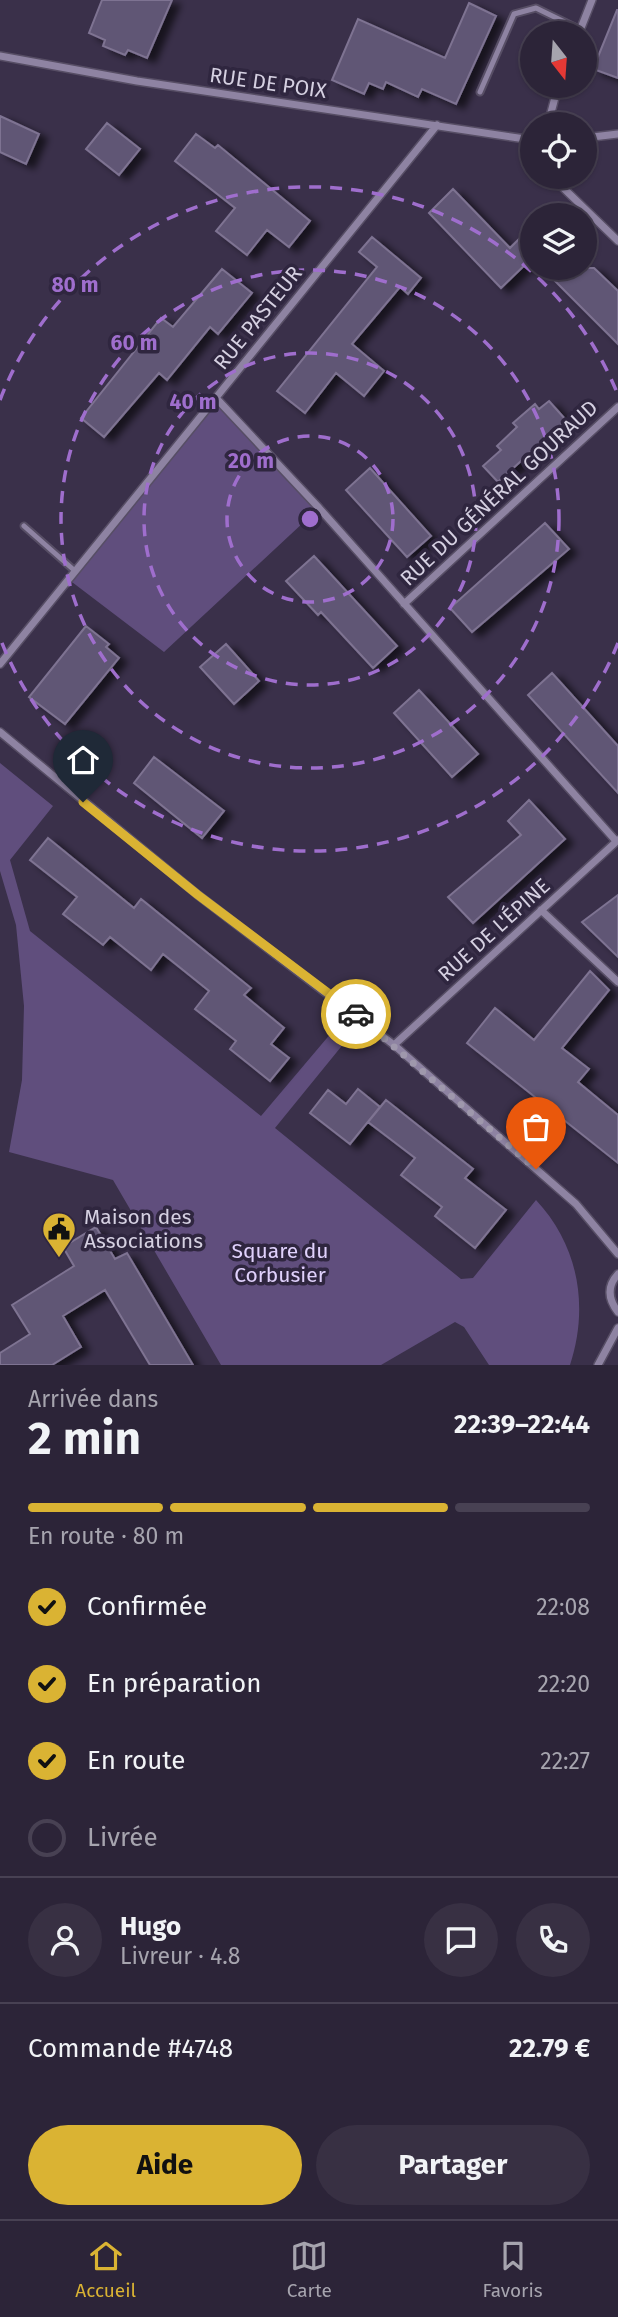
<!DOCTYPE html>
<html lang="fr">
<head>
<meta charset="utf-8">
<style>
	:root { --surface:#2c2438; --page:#383043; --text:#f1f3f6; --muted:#a6a4ae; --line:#484153; --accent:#dab333 }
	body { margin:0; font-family:"Fira Sans",sans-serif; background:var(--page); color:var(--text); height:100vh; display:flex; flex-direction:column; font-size:26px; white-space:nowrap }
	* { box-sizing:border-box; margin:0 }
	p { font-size:23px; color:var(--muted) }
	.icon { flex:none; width:38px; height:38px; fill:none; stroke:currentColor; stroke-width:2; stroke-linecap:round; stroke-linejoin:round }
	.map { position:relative; height:1365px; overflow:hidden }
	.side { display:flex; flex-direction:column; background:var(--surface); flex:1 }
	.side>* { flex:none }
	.needle { width:46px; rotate:163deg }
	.buttons { position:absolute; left:520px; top:21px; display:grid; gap:14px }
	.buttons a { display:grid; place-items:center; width:77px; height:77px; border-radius:50%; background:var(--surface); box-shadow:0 2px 5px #0004,0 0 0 2px var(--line); font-size:35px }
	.pin { position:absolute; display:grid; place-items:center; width:60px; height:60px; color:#fff; margin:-72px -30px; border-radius:50% 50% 50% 0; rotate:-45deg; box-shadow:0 0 7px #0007 }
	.pin .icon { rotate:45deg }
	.courier { position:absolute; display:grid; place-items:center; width:70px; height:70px; margin:-35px; border:5px solid #dab333; border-radius:50%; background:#fff; color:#222; box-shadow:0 2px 9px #0007 }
	.headline em { font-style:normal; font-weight:700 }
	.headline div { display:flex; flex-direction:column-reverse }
	.headline { display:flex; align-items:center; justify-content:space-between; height:119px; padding:0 28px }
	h1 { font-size:46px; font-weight:700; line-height:52px }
	.bar { display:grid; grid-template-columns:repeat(4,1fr); gap:10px 7px; align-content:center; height:84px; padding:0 28px }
	.bar i { height:9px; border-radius:5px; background:var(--line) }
	.bar .current { background:var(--accent) }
	.bar p { grid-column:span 4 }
	.line { display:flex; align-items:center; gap:18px; padding:0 28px; border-top:2px solid var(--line) }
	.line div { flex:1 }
	.round { display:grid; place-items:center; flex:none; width:74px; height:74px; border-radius:37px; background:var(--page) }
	ol { padding:0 28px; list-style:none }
	li { display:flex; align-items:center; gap:21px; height:77px }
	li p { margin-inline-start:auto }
	li .icon { padding:7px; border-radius:50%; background:var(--accent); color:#111; stroke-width:4 }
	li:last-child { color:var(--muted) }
	li i { width:38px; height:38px; border:4px solid var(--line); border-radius:50% }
	.button { display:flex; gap:14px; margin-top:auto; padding:14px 28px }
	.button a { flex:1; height:80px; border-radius:42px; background:var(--accent); color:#111; font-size:28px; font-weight:700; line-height:80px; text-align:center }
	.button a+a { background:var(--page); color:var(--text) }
	.tabs { display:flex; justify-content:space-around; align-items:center; height:98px; border-top:2px solid var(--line); background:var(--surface); font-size:19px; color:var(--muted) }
	.tabs a { display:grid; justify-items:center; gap:4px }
	.tabs .current { color:var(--accent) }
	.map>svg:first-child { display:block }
	.green { fill:#604e7d }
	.building { fill:#615774; stroke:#7e7392; stroke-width:2; filter:url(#shadow) }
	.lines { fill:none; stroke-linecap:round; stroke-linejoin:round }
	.service-casing { stroke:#574e65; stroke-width:9 }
	.minor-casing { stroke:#574e65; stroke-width:10 }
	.service { stroke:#8e83a2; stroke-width:5 }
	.minor { stroke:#8e83a2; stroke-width:7 }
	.done { stroke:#9f98ac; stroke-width:7; stroke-dasharray:0 12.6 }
	.route { stroke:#dab333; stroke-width:9 }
	.ring { fill:none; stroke:#9f6ecd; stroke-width:3.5; stroke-dasharray:12 9 }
	.labels { text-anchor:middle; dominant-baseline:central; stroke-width:7; stroke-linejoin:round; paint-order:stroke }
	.street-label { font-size:21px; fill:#d5d0e1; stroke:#2f263f }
	.poi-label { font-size:21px; fill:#d5d0e1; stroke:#2f263f; text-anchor:start }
	.park-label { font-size:21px; fill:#e0d1fc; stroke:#2f263f }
	.centre { fill:#9f6ecd; stroke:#2f263f; stroke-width:3.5 }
	.ring-label { font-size:21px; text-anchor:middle; font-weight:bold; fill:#9f6ecd; stroke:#2f263f; stroke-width:7; stroke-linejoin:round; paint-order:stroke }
</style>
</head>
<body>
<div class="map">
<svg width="618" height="1365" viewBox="0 0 618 1365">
	<defs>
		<filter id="shadow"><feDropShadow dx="8" dy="4.5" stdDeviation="3.5" flood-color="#0009"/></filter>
	</defs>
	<rect width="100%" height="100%" fill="#3a304a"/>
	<path class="green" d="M216 398 319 508 164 652 68 579Z
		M0 763 53 806 10 860 30 931 261 1116 332 1032 345 1042 275 1128 461 1279 473 1278 536 1200C579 1246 589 1307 570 1365H489L464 1327 455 1322 381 1365H221L113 1180 9 1152 22 1080 24 1006 16 925 0 871Z"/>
	<path class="building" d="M102 0H172L147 58 128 50 125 55 103 46 105 40 89 33Z
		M469 3 496 16 456 104 422 89 418 97 386 82 383 89 369 83 364 94 332 80 358 19 445 58Z
		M617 10H618V78L593 69Z
		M0 116 39 134 26 164 0 152Z
		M107 123 140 149 119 175 86 149Z
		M196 134 215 148 218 145 310 221 289 247 267 230 247 255 216 231 235 208 175 161Z
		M453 189 510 248 532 226V258L501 288 429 213Z
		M372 237 421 278 408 294 400 287 352 344 384 371 364 396 336 373 305 413 277 391 377 267 359 252Z
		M564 268H594L618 291V344L553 279Z
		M222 269 252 293 218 334 210 327 167 380 159 373 104 437 81 418 161 318 173 327Z
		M549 401 566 420 498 482 483 466 501 450 497 446 517 427 513 423 535 404 539 409Z
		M370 468 431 536 407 557 346 490Z
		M545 523 569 549 472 632 450 608Z
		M314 556 397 646 373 668 321 612 318 615 286 581Z
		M86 626 109 644 106 647 119 658 65 724 29 697Z
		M226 644 259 681 234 704 200 667Z
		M552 673 618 746V793L528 695Z
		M419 690 478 754 452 777 394 713Z
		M154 757 224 811 202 838 134 783Z
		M529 800 565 839 473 923 448 897 521 835 508 821Z
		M48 838 134 908 141 899 251 988 244 995 284 1028 271 1044 289 1058 270 1081 230 1049 236 1041 195 1009 209 991 163 954 151 970 110 937 103 945 63 914 77 897 30 860Z
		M618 895V957L582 922Z
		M590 971 609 990 562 1048 589 1069 578 1082 618 1115V1163L467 1043 495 1008 534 1040Z
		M358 1089 380 1107 350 1144 310 1113 328 1090 346 1104Z
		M386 1100 473 1169 465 1178 506 1210 475 1248 435 1216 442 1207 401 1175 415 1158 368 1122Z
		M96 1227 115 1259 127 1253 193 1365H150L105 1290 63 1316 81 1347 52 1365H0V1353L30 1334 12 1305 74 1266 63 1247Z"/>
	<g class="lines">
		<g class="service-casing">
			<path id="service" d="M480 92 514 14 536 8 581 30
				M24 526 75 571"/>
		</g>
		<g class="minor-casing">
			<path id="minor" d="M579 33 592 0
				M0 56 137 81 532 140
				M548 124 558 86
				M584 138 618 134
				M552 177 618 241
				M216 398 319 508 616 841
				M404 604 618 407
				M0 664 437 125
				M0 732 198 895 394 1045 576 1204 618 1254
				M541 910 618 982
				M394 1045 618 840
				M618 1274C607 1286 608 1299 618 1312
				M598 1365 618 1328"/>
		</g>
		<use href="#service" class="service"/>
		<use href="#minor" class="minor"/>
	</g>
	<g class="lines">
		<path class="done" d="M356 1014 536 1169"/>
		<path class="route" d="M83 802 198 895 356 1014"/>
	</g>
	<g class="ring">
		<circle cx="310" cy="519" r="83"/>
		<circle cx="310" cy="519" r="166"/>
		<circle cx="310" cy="519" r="249"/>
		<path d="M618 643A332 332 0 0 1 0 638M0 400A332 332 0 0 1 618 395"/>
	</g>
	<defs>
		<g id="civic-pin" transform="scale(1.75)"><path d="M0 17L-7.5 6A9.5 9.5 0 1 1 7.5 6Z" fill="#dab333" stroke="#2f263f"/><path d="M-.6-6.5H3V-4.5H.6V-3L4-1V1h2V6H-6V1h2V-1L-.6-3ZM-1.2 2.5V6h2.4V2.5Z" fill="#111"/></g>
	</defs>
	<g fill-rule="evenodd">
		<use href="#civic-pin" x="59" y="1229"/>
	</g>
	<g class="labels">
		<g class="street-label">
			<text transform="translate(268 83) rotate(8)">RUE DE POIX</text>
			<text transform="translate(258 318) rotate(-51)">RUE PASTEUR</text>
			<text transform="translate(499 493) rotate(-43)">RUE DU GÉNÉRAL GOURAUD</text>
			<text transform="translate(494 930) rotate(-42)">RUE DE L'ÉPINE</text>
		</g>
		<g class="poi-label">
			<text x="84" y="1217">Maison des<tspan x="84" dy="24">Associations</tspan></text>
		</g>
		<g class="park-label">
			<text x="280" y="1251">Square du<tspan x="280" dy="24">Corbusier</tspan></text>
		</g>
	</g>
	<circle cx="310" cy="519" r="10" class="centre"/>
	<g class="ring-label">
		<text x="75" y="292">80 m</text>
		<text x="134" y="350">60 m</text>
		<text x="193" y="409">40 m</text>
		<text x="251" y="468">20 m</text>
	</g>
</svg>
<div class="buttons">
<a><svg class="needle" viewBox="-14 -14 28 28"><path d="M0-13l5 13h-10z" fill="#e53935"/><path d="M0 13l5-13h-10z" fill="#a6a4ae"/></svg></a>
<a><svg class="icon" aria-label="locate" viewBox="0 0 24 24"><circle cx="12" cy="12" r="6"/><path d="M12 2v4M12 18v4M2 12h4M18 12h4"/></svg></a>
<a><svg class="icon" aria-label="layers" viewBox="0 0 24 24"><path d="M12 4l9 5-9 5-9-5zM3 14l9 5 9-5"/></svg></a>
</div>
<div class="pin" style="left:536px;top:1169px;background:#ea580c"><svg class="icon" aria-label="bag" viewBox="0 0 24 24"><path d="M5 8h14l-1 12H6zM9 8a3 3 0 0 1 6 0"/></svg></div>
<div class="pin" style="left:83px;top:802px;background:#1f2937"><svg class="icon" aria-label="home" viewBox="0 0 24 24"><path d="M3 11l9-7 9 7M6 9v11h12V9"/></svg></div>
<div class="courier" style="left:356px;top:1014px"><svg class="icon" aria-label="car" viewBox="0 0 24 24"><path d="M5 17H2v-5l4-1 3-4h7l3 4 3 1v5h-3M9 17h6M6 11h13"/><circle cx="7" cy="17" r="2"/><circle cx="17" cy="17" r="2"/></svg></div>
</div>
<section class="side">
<div class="headline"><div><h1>2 min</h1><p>Arrivée dans</p></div><em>22:39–22:44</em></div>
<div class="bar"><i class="current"></i><i class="current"></i><i class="current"></i><i></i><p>En route · 80 m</p></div>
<ol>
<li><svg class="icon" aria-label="check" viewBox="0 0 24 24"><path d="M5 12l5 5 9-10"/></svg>Confirmée<p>22:08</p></li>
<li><svg class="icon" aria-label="check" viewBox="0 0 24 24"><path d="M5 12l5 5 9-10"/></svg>En préparation<p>22:20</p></li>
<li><svg class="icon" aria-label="check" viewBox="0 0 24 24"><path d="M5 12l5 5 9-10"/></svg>En route<p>22:27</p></li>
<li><i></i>Livrée</li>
</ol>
<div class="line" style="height:126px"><a class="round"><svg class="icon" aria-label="person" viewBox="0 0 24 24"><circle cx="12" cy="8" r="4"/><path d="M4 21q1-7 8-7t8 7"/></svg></a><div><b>Hugo</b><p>Livreur · 4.8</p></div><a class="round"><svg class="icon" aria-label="chat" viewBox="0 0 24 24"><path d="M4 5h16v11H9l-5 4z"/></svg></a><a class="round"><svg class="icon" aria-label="phone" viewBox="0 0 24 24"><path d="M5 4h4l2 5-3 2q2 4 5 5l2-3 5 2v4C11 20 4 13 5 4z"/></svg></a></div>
<div class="line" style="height:91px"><div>Commande #4748</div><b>22.79 €</b></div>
<div class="button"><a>Aide</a><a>Partager</a></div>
</section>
<nav class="tabs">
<a class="current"><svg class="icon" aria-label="home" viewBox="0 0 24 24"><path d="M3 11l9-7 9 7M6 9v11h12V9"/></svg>Accueil</a>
<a><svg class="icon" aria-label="map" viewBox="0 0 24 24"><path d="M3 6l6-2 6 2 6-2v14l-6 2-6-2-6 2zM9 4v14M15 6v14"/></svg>Carte</a>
<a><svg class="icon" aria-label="saved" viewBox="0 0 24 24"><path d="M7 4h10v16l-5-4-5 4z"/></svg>Favoris</a>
</nav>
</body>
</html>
